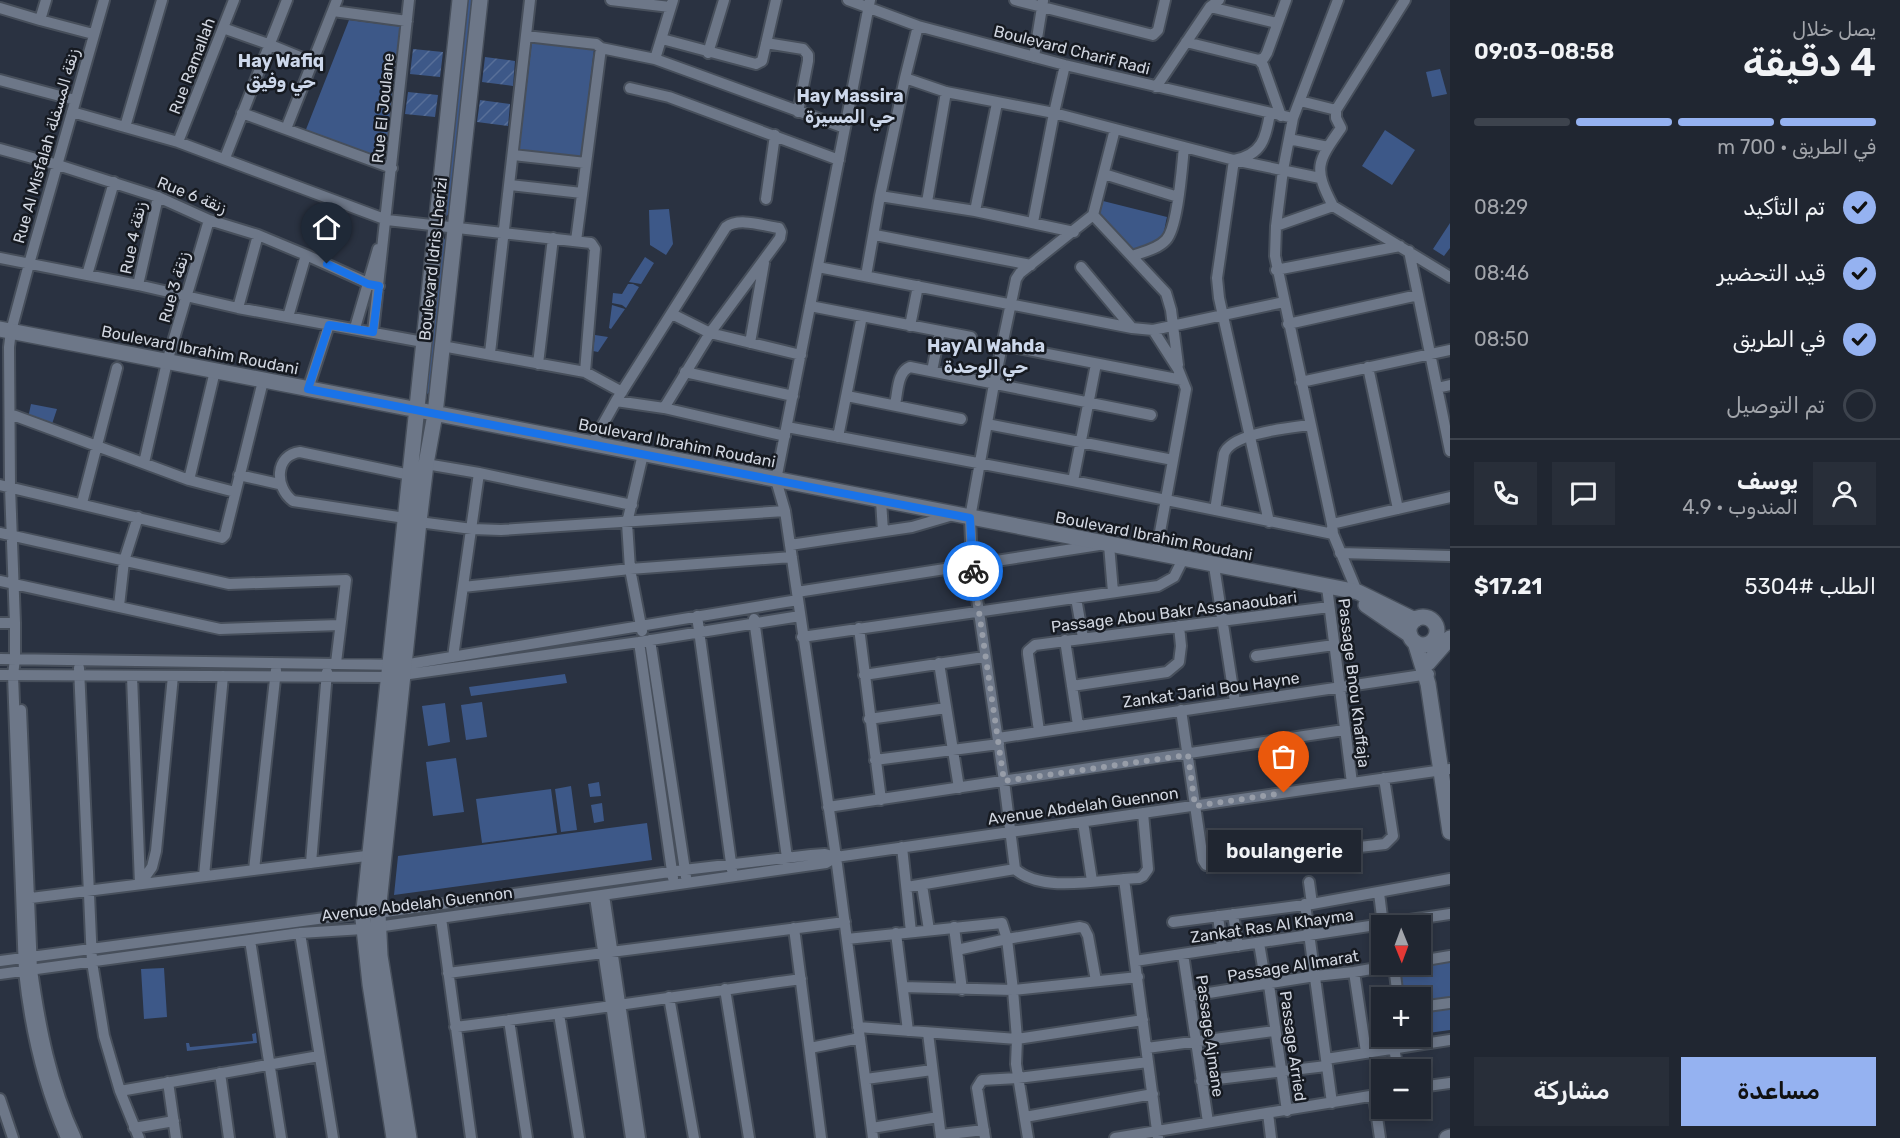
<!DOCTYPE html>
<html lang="ar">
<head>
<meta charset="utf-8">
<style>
	:root { --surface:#202631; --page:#282e39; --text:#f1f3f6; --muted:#a2a5ab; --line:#3d434d; --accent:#95b2f1 }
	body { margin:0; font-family:Rubik,Vazirmatn,sans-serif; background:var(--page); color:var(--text); direction:rtl; height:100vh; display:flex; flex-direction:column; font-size:22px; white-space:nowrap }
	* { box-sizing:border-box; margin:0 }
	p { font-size:20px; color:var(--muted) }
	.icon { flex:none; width:33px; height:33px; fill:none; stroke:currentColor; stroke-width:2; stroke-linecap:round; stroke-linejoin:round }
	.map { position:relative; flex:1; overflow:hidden; direction:ltr }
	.side { display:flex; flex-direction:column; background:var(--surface); width:450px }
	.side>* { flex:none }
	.needle { width:39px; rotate:179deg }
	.controls { position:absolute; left:1371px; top:915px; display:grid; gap:12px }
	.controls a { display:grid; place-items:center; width:60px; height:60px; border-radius:0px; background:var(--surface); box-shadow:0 3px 9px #0003,0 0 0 2px var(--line); font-size:30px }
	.pin { position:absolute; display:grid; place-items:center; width:51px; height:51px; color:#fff; margin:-62px -26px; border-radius:50% 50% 50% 0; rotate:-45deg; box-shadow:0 0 6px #0007 }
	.pin .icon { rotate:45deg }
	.courier { position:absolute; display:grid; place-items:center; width:60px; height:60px; margin:-30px; border:4px solid #1a73e8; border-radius:50%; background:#fff; color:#222; box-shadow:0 2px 8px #0007 }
	.bubble { position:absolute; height:42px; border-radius:0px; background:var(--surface); box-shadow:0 3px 9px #0003,0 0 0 2px var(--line); font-size:20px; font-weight:600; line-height:42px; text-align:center; direction:rtl }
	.summary em { font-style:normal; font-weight:600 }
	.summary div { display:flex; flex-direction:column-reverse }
	.summary { display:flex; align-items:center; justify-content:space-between; height:102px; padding:0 24px }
	h1 { font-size:39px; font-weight:600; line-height:45px }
	.bar { display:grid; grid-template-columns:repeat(4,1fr); gap:9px 6px; align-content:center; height:72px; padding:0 24px }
	.bar i { height:8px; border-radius:4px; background:var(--line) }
	.bar .on { background:var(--accent) }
	.bar p { grid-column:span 4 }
	.line { display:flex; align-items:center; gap:15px; padding:0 24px; border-top:2px solid var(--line) }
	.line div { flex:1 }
	.round { display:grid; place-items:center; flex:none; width:63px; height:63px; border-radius:0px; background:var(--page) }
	ol { padding:0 24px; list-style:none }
	li { display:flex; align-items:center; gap:18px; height:66px }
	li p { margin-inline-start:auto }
	li .icon { padding:6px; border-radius:50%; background:var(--accent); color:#111; stroke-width:4 }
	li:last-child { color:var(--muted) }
	li i { width:33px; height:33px; border:3px solid var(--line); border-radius:50% }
	.button { display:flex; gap:12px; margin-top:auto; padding:12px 24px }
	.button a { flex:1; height:69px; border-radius:0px; background:var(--accent); color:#111; font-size:24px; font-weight:600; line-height:69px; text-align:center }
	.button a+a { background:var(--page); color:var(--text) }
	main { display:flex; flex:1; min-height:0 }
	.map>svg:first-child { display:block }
	.green { fill:#3d5888 }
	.garden { fill:url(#garden-furrows) }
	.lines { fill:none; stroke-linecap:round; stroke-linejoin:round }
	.street-casing { stroke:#474f5b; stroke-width:14 }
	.secondary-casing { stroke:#474f5b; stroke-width:18 }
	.street { stroke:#6d7788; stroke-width:10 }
	.secondary { stroke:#6d7788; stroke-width:15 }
	.done { stroke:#979da8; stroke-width:6; stroke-dasharray:0 10.8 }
	.route { stroke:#1a73e8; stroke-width:8 }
	.labels { text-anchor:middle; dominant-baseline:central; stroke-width:5; stroke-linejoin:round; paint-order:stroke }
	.street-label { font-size:16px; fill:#d1d6e0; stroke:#161a21 }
	.neighbourhood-label { font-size:18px; font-weight:bold; fill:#cdd8eb; stroke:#161a21 }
</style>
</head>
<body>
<main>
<section class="side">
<div class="summary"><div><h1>4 دقيقة</h1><p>يصل خلال</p></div><em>08:58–09:03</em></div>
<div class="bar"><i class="on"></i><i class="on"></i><i class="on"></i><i></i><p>في الطريق · 700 m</p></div>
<ol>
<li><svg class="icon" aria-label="check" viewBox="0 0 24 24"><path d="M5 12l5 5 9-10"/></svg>تم التأكيد<p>08:29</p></li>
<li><svg class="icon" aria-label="check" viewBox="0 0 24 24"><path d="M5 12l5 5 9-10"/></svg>قيد التحضير<p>08:46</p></li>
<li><svg class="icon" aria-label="check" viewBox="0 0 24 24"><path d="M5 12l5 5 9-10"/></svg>في الطريق<p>08:50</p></li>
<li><i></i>تم التوصيل</li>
</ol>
<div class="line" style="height:108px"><a class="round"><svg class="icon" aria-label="person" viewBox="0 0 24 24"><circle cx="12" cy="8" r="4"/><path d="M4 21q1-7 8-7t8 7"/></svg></a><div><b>يوسف</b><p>المندوب · 4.9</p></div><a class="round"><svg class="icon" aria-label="chat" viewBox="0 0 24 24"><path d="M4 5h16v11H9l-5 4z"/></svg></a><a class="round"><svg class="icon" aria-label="phone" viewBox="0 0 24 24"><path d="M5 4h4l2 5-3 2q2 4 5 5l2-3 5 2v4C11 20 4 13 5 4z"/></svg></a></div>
<div class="line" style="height:78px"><div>الطلب #5304</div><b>$17.21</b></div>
<div class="button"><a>مساعدة</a><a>مشاركة</a></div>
</section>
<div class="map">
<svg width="1450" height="1138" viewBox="0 0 1450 1138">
	<defs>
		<pattern id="garden-furrows" width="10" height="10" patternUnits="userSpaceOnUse" patternTransform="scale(1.5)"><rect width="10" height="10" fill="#3d5888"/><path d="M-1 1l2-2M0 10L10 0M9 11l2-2" fill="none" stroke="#586f98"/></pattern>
	</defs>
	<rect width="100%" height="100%" fill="#2a3241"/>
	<path class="green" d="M468 0H473L450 213 446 216 444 212Z
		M349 20 404 27 388 163 305 132Z
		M532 41 594 49 581 158 519 151Z
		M1440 69 1447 94 1432 97 1426 72Z
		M1385 130 1415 150 1392 185 1362 166Z
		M1103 201 1167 217C1165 224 1165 232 1161 238 1156 247 1137 251 1128 247L1099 217Z
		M669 209 673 244 666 255 650 245 649 210Z
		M1450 223V248L1444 256 1433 249Z
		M444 238 446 242 430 392 427 394 425 393 442 239Z
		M645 257 654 263 641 284 629 282Z
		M628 284H633L639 287 626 308 622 305 612 303 613 293 622 294Z
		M612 305 625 309 611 329 609 328Z
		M595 335 608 337 598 352 593 351Z
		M31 404 57 409 51 427 28 418Z
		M565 674 567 683 471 696 469 687Z
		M482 702 487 737 466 740 461 705Z
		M445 703 450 742 428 746 422 706Z
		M456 758 464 812 433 816 426 762Z
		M599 782 601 796 590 797 588 784Z
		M571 786 577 830 561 832 555 789Z
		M551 789 557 833 482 843 476 799Z
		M602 803 604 821 594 823 591 805Z
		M647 823 652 860 394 895 398 856Z
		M1450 962V998L1421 1002 1420 998 1404 997 1400 968Z
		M164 968 167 1017 144 1019 141 969Z
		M1450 1008V1030L1421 1034 1420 1012Z
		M256 1033 257 1043 187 1051 186 1043H189L190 1047 253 1041 252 1034Z"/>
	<path class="garden" d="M413 49 443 52 440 77 410 74Z
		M485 57 515 61 513 86 482 82Z
		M408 92 438 95 435 117 405 114Z
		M480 100 510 104 508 126 477 122Z"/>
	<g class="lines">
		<g class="street-casing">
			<path id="street" d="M46 0 40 20 93 34
				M611 0 670 7
				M848 0 918 26 1065 65 1293 118
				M870 0 776 480 785 511 836 857 873 1138
				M1015 0 1153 35 1158 30 1165 0
				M1210 7 1277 23
				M0 8 40 20
				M333 11 407 21
				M223 28 268 44 312 62
				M526 36 596 44 601 48 655 59 673 0
				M662 39 756 64 762 61 776 0
				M1186 42 1259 60 1263 65 1281 116
				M766 43 803 49 808 55V61L798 112
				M708 53 724 0
				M1034 57 1043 1
				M655 59 845 128
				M1259 60 1264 58 1267 53 1286 0
				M905 78 946 92 1054 113 1234 160 1320 178
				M0 80 75 100
				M1156 87 1210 7 1219 0
				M630 88 669 97 839 160
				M1300 101 1336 110
				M72 112 178 142 387 220 591 243 595 249 585 372
				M242 113 392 168
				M125 127 162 0
				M286 129 337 0
				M1115 129 1093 215 1020 273 1016 279 994 384 970 518 972 565 1004 781 1015 869C1042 894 1103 879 1139 878L1143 876 1148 869 1143 813
				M1289 139 1328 147
				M178 142 234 0
				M0 149 58 165 158 197 209 220 258 235 306 255 368 283 379 286
				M513 155 586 163
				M225 158 287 0
				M1104 174 1178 197
				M510 185 582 193
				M880 196 975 211 1074 232
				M766 199 775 135
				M927 202 946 92
				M1333 206C1313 168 1317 162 1341 128L1336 118V110L1405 0
				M975 211 997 103
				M1093 215 1166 293 1171 310 1178 365
				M1033 222 1054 113 1065 65
				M1276 226 1333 206 1450 277
				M875 235 1031 265
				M576 241 601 48
				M1409 251 1450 451
				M1132 256C1143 252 1158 249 1166 240 1178 228 1182 166 1184 147
				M0 258 138 285 238 308 423 342
				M818 267 1132 328 1153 330 1284 302
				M1081 267 1132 328
				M1276 270 1400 246
				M87 275 114 182
				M866 276 880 196 905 78 918 26
				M138 285 158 197
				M810 306 971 337
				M238 308 258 235
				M672 314 710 333 801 355
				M288 317 306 255
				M1288 324 1418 295
				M910 326 918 286
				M355 328 378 249
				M1153 330 1178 369 1186 389 1156 554
				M373 332 409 0
				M750 343 764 263
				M1002 345 1182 380
				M442 346 585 372 622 392
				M490 353 530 0
				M538 364 553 238
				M1368 367 1398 509
				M932 371 940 331
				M685 372 793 396
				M1301 382 1450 350
				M1437 388 1450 385
				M308 389 329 325
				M847 396 961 419
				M616 401 664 408 785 436
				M895 404C898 392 897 372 910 367L1151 415
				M10 414 189 480 235 492
				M987 424 1173 460
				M787 427 1073 481 1333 534 1358 594
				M838 437 862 316
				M592 444 616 401 726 227C739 217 764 226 779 228L781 232 780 238 710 333 664 408
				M144 463 167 362 209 220
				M426 464 479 473 632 505
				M239 475 279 484
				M189 480 215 371
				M1073 481 1096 364
				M0 485 222 538 225 535 263 381
				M881 501 883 531
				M82 503 117 368
				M1215 510 1224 454C1231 433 1289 428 1310 425
				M405 518 293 501C274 487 275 455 300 452L410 475
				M419 522 472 529 501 530 785 511
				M1269 522 1219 298 1217 278 1234 160C1262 155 1266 138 1270 113
				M1332 524 1450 497
				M0 533 229 584 346 580 336 663
				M1333 534 1332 524 1275 256 1276 226 1283 170 1293 118 1338 0
				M790 545 912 527 953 515
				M1109 545 1113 592
				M1340 553 1450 556
				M1214 566 1235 702
				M0 581 220 629 340 625
				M463 587 630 569 792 557
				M1327 587 1352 783
				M797 592 1099 545
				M1076 598 1083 638
				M119 606 124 561 138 517
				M697 616 732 870
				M754 619 788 865
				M0 623H15
				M859 628 881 800
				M642 631 630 569 627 523 643 454
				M802 637 1158 586 1174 577 1183 559
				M650 640 686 877
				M1065 640 1078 725
				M639 642 673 878
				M1256 656 1334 645
				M453 657 479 473
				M0 659 403 665 798 600
				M939 663 959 788
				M79 668 92 962 104 1036 120 1091 139 1138
				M0 675 388 677 639 642 800 616
				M864 675 984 657
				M132 676 140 884
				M1072 686 1167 672 1179 662 1181 646 1179 626
				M21 710 32 970C40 1027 51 1085 76 1138
				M1181 710 1203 860 1206 865 1385 844 1393 836 1384 778
				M869 719 946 708
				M1039 731 1028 654V651L1035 645 1329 607
				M998 738 1429 674
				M875 760 999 744
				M828 807 1344 730
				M1083 822 1092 881
				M902 847 911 932
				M311 863 327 672
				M254 870 276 670
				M204 876 223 676
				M1124 879 1158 1138
				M1309 882 1312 904
				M140 884 152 867 156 851 173 676
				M922 885 929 930
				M907 887 1015 869
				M1379 893 1383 925
				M604 895 640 1138
				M595 897 631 1138
				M23 899 374 855
				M1305 904 1332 1103
				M1233 914 1238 946
				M1218 916 1222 948
				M441 918 471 1138
				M1173 922 1312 904 1450 879
				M954 927 962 990
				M794 928 821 1138
				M300 933 333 1138
				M896 933 908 1031
				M847 939 1002 923 1007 939 1013 990 1017 1039 1016 1064 1028 1138
				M250 940 281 1138
				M1259 943 1266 985
				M957 950 1007 939 1080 927 1084 928 1088 936 1096 981
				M1183 954 1208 1122
				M0 961 363 913H378L684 870 811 855 825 854 836 857
				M1135 961 1450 914
				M1420 961 1450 956
				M1394 966 1398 998
				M1354 972 1366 1052
				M448 973 845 922
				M0 974 300 933 363 929 826 863 836 857 1450 769
				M1269 985 1287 1111
				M903 987 1013 990 1138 977
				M725 989 749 1138
				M1190 996 1315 976 1354 972 1400 964
				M669 997 694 1138
				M1420 1007 1450 1003
				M559 1014 579 1138
				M509 1020 527 1138
				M455 1027C570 1013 685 995 801 979
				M858 1027 1017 1039 1143 1020
				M928 1033 941 1138
				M810 1048 860 1038
				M1147 1048 1274 1031
				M1394 1048 1398 1070
				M1326 1059 1450 1040
				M220 1073 229 1138
				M866 1079 932 1070
				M1201 1081 1326 1066
				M168 1082 176 1138
				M1420 1087 1450 1083
				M120 1091 319 1056
				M1374 1096 1380 1138
				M0 1099 13 1138
				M1268 1113 1271 1138
				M1025 1117 1153 1094
				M134 1128 174 1121
				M872 1128 938 1117
				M941 1135 984 1130
				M66 1138C43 1085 30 1028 24 971L13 675 15 659V623L10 487 9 347 11 331 29 264 104 0
				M985 1138 977 1088 982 1080 1018 1078 1148 1062
				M1115 1138 1382 1094"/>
		</g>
		<g class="secondary-casing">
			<path id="secondary" d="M0 329 1358 592 1415 620
				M1366 605 1410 635
				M1409 631a14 14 0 1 1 28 0a14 14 0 1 1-28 0Z
				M1415 642 1428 684 1450 832
				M1428 663 1450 638
				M394 1138 370 984 363 919 460 0
				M409 1138 380 956 378 913 419 522 426 464 435 414 480 0
				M1447 1138 1450 1137"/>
		</g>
		<use href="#street" class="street"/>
		<use href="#secondary" class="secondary"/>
	</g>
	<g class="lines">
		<path class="done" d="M973 571 1004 781 1188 755 1195 806 1284 793"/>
		<path class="route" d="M327 264 368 284 379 286 373 332 329 325 308 389 970 518 973 571"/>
	</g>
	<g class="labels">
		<g class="street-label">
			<text transform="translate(1072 50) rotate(14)">Boulevard Charif Radi</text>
			<text transform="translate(192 66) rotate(-69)">Rue Ramallah</text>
			<text transform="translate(383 108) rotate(-84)">Rue El Joulane</text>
			<text transform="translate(46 146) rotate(-74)">Rue Al Misfalah زنقة المسفلة</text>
			<text transform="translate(192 195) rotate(22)">Rue 6 زنقة</text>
			<text transform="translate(133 238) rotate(-78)">Rue 4 زنقة</text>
			<text transform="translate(433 259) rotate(-84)">Boulevard Idris Lherizi</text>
			<text transform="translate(174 287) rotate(-74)">Rue 3 زنقة</text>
			<text transform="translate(200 350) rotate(11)">Boulevard Ibrahim Roudani</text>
			<text transform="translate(677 443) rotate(11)">Boulevard Ibrahim Roudani</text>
			<text transform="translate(1154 536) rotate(11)">Boulevard Ibrahim Roudani</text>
			<text transform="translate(1174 612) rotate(-7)">Passage Abou Bakr Assanaoubari</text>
			<text transform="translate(1354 683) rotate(83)">Passage Bnou Khaffaja</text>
			<text transform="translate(1211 690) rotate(-8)">Zankat Jarid Bou Hayne</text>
			<text transform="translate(1083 806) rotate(-8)">Avenue Abdelah Guennon</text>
			<text transform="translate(417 904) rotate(-7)">Avenue Abdelah Guennon</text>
			<text transform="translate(1272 926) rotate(-8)">Zankat Ras Al Khayma</text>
			<text transform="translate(1293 966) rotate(-9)">Passage Al Imarat</text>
			<text transform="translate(1210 1036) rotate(82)">Passage Ajmane</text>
			<text transform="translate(1293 1046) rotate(82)">Passage Arried</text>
		</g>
		<g class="neighbourhood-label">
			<text x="281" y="61">Hay Wafiq<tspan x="281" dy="21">حي وفيق</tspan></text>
			<text x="850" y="96">Hay Massira<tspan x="850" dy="21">حي المسيرة</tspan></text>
			<text x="986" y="346">Hay Al Wahda<tspan x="986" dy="21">حي الوحدة</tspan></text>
		</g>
	</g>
</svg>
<div class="controls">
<a><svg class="needle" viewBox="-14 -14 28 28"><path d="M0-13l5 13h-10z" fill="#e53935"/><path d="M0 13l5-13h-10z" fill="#a2a5ab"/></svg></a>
<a>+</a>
<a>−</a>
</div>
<div class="pin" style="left:1284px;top:793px;background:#ea580c"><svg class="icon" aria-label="bag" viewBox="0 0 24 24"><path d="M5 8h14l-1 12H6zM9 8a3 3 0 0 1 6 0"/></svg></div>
<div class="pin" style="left:327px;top:264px;background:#1f2937"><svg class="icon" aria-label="home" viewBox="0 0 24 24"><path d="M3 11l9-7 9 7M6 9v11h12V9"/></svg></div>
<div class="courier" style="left:973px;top:571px"><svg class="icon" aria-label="bike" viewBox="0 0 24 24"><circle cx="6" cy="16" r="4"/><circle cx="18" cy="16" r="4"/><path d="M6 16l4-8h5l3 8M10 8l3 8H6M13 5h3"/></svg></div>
<div class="bubble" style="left:1208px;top:830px;width:153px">boulangerie</div>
</div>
</main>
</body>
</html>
